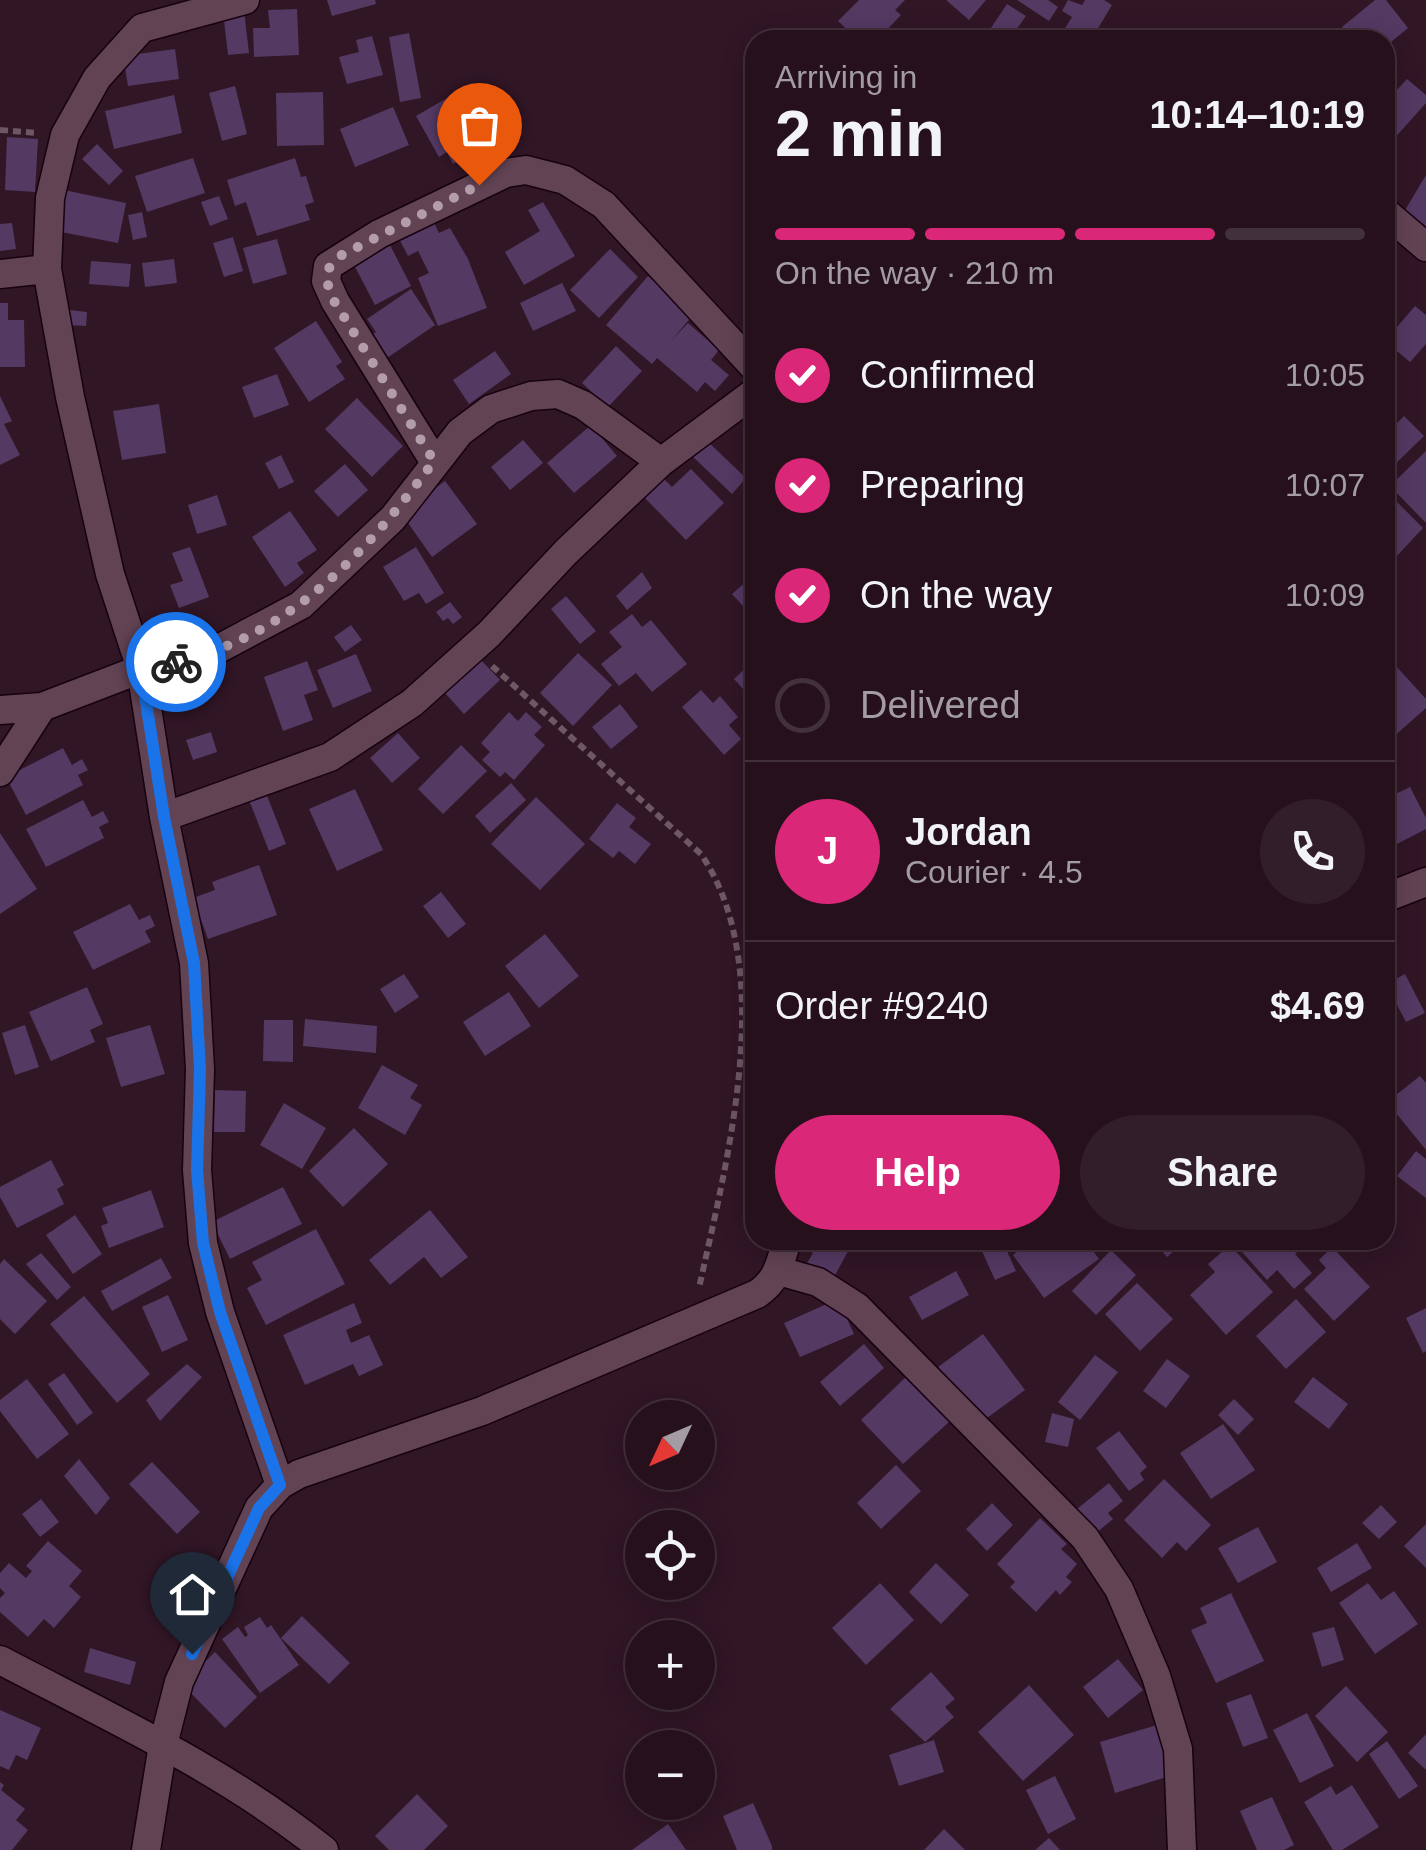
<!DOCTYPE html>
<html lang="en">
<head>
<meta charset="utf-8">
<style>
	:root { --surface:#25101c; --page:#311e29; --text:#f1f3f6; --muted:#a39da3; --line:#42303b; --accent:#db2777 }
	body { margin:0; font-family:Helvetica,sans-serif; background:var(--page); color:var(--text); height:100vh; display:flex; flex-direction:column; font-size:38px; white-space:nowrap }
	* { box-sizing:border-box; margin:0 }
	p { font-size:32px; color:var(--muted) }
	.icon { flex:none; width:55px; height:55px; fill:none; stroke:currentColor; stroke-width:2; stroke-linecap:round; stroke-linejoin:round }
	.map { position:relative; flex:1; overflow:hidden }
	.panel { position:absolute; left:745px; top:30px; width:650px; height:1220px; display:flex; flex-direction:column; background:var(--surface); border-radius:30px; box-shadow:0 5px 25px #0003,0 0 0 2px var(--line) }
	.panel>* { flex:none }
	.needle { width:65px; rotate:226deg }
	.tools { position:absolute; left:625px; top:1400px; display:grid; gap:20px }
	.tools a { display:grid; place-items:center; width:90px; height:90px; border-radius:50%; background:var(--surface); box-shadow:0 5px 25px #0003,0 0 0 2px var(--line); font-size:50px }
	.pin { position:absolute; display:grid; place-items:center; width:85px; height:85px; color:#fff; margin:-102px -42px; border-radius:50% 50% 50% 0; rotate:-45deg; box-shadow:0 0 10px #0007 }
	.pin .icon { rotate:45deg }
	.courier { position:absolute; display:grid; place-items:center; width:100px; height:100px; margin:-50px; border:8px solid #1a73e8; border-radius:50%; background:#fff; color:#222; box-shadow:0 2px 12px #0007 }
	.overview em { font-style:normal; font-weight:700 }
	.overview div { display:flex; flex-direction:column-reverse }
	.overview { display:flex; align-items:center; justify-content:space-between; height:170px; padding:0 30px }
	h1 { font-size:65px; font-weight:700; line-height:75px }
	.bar { display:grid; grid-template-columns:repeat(4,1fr); gap:15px 10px; align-content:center; height:120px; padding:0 30px }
	.bar i { height:12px; border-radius:8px; background:var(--line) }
	.bar .active { background:var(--accent) }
	.bar p { grid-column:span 4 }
	.line { display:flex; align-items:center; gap:25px; padding:0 30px; border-top:2px solid var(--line) }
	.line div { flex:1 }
	.round { display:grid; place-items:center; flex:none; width:105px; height:105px; border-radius:52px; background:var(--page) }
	ol { padding:0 30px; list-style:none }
	li { display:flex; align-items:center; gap:30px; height:110px }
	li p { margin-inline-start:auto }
	li .icon { padding:10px; border-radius:50%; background:var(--accent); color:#fff; stroke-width:4 }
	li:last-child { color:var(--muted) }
	li i { width:55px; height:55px; border:5px solid var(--line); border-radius:50% }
	.primary-button { display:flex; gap:20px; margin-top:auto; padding:20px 30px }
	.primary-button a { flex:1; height:115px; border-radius:60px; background:var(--accent); color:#fff; font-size:40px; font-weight:700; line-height:115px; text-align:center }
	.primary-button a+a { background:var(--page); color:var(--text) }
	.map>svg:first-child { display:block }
	.building { fill:#543963 }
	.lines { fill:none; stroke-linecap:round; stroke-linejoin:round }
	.minor-casing { stroke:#17020f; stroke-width:31 }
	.path { stroke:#6f5765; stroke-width:6; stroke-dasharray:8 5; stroke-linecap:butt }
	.minor { stroke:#624354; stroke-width:28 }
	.done { stroke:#b29da9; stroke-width:10; stroke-dasharray:0 18 }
	.route { stroke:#1a73e8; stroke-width:12 }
</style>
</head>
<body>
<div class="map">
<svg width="1426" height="1850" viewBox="0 0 1426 1850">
	<rect width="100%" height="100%" fill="#311626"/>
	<path class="building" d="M327 0H375L376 4 332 16Z
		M859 0H905L895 10 901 15 881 36 886 40H858L838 21Z
		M946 0H986L969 20Z
		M1017 0H1048L1058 7 1049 21Z
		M1068 0 1082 5 1085 0H1104L1112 5 1091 40H1074L1062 33 1072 17 1062 11Z
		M1375 0H1386L1408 28 1385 47V40H1379L1375 35 1369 40H1352L1342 27Z
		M1007 4 1026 16 1009 40H983Z
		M297 9 299 55 254 57 253 28H270L268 10Z
		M244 10 249 53 228 55 223 12Z
		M409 33 421 98 400 102 389 37Z
		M372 36 383 75 347 84 339 57 359 52 356 40Z
		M175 49 179 79 128 86 123 56Z
		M1407 79 1426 95V103L1391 142 1385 137V103Z
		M235 86 247 134 222 141 209 93Z
		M323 92 324 145 277 146 276 93Z
		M454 94 460 105 473 98 485 119 474 125 479 135 469 142 474 152 453 164 447 152 439 157 416 116Z
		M174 95 182 133 114 149 105 111Z
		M393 107 409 145 355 167 340 129Z
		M7 137 38 139 35 192 5 190Z
		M97 144 123 171 109 185 82 159Z
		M193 158 205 193 147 212 135 176Z
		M295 158 301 177 306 176 314 202 305 205 310 220 257 236 246 202 235 206 227 180Z
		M1426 175V232L1401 217Z
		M64 190 126 203 118 243 56 231Z
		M219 196 228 219 210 226 201 202Z
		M543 202 575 256 524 285 505 252 540 231 528 210Z
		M142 212 147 237 133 240 128 215Z
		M430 214 439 233 450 228 468 259 487 308 438 326 418 278 429 273 418 251 408 256 395 231Z
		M12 223 16 249 0 251V224Z
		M233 237 243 271 224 277 213 243Z
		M277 239 287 274 253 284 243 248Z
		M390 245 411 286 375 305 353 263Z
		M610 249 638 277 599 318 570 290Z
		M174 259 177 283 145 287 142 263Z
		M91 261 131 264 129 287 89 284Z
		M648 276 693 315 671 341 688 323 719 350 711 360 729 375 715 391 705 382 697 392 657 358 652 364 606 325Z
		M562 283 576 311 533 331 520 303Z
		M411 289 435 325 387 358 371 335 376 332 367 319Z
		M0 303H8V320H24L25 367H0Z
		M1415 306 1426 315V344L1410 362 1385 341Z
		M69 310 87 312 86 326 68 325Z
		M316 321 342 362 336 366 345 379 309 402 274 348Z
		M616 346 642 371 608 407 582 383Z
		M495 351 511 374 469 404 453 380Z
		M277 374 289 405 254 418 242 387Z
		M0 396 12 421 4 424 20 455 0 465Z
		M357 398 403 446 372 477 325 429Z
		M159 404 166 453 122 460 113 411Z
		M1385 414 1395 425 1404 416 1424 436 1385 474Z
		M591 425 617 456 574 493 547 463Z
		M704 438 746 478 732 494 689 453Z
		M523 440 543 463 510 490 491 467Z
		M1426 451V523L1390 486Z
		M281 455 294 482 279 489 265 463Z
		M345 464 368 490 338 517 314 491Z
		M691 469 724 503 686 540 637 490 657 472 672 487Z
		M445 481 477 524 432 557 401 513Z
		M217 495 227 525 197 534 188 505Z
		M1393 498 1423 528 1395 558 1385 546V505Z
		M290 511 317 550 297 563 304 573 285 587 252 537Z
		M190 547 209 597 179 608 170 585 183 581 172 553Z
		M416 547 444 593 426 604 419 593 404 601 383 567Z
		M642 572 652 588 627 610 616 596Z
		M755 574V619L732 594Z
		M566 596 596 631 580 644 551 609Z
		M450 602 462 617 453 624 448 618 443 621 436 612Z
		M632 614 642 627 651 620 687 664 652 692 636 673 619 686 601 664 622 647 609 632Z
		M351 625 362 640 345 652 334 637Z
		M578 653 612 685 573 726 540 693Z
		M356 654 372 691 333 708 317 670Z
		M480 659 500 680 464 714 445 693Z
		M755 659V702L734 679Z
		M307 661 318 690 304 695 313 720 283 731 264 677Z
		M1395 665 1426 699V708L1391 739 1385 732V674Z
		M701 690 713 703 720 696 738 717 729 725 741 739 724 755 682 707Z
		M620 704 638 727 611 749 592 727Z
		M509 712 518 721 526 712 542 727 534 735 545 745 514 780 505 772 500 777 482 760 490 752 481 743Z
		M211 732 217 752 193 760 186 740Z
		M398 733 420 758 392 783 370 758Z
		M461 745 487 771 443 814 418 789Z
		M63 748 72 765 82 759 88 770 78 775 83 785 26 815 6 777Z
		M511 783 526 800 490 833 475 816Z
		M1410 787 1426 818V829L1387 849 1385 811 1390 809 1385 799Z
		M355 789 383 850 337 871 309 809Z
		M266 793 286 844 269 851 249 800Z
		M536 797 585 844 540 890 491 844Z
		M83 800 92 817 103 811 109 822 99 827 104 838 46 867 26 829Z
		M617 803 636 818 629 827 651 844 635 864 619 851 613 858 589 839Z
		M0 833 37 889 0 914Z
		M259 865 277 915 208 939 193 898 215 890 212 882Z
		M441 892 466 924 448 938 423 906Z
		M130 904 139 920 150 915 155 926 145 931 151 942 93 970 73 932Z
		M545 934 579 976 539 1008 505 966Z
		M1385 948 1396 963 1385 971Z
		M404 974 419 997 395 1013 380 989Z
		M1405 974 1425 1013 1406 1022 1386 984Z
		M87 987 103 1024 90 1030 95 1042 51 1061 29 1012Z
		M509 992 531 1026 485 1056 463 1022Z
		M305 1019 377 1026 376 1053 303 1046Z
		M264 1020H293V1062L263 1061Z
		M25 1025 39 1067 15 1075 2 1033Z
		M150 1025 165 1074 121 1087 106 1038Z
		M382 1065 418 1085 410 1098 422 1105 405 1135 358 1108Z
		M1420 1076 1426 1083V1150L1387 1102Z
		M215 1090 246 1091 245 1132H214Z
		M284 1103 326 1128 302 1169 260 1145Z
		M354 1128 388 1164 343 1207 309 1171Z
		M1416 1151 1426 1159V1198L1397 1176Z
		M51 1160 64 1185 57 1189 64 1204 17 1228 0 1197V1187Z
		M283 1187 302 1224 230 1259 212 1222Z
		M151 1190 164 1227 109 1248 101 1226 108 1223 102 1208Z
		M430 1210 468 1257 441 1278 424 1257 390 1285 369 1260Z
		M75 1215 102 1254 73 1274 46 1235Z
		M316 1229 345 1284 266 1325 247 1288 262 1280 252 1262Z
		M788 1240H854L833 1279 806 1265 813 1253Z
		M977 1240H1002L1016 1271 995 1280Z
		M1033 1240H1085L1099 1259 1044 1298 1013 1255Z
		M1152 1240H1186L1167 1257Z
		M1236 1240H1305L1307 1243 1295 1254 1312 1273 1294 1289 1277 1270 1267 1280 1234 1243Z
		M1230 1245 1273 1292 1226 1335 1190 1295 1215 1272 1208 1264Z
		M1332 1247 1370 1287 1334 1321 1304 1289 1326 1268 1319 1260Z
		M1111 1250 1136 1275 1096 1315 1072 1291Z
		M41 1253 71 1287 57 1300 26 1264Z
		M161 1258 172 1278 112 1311 101 1291Z
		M4 1259 47 1301 15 1334 0 1319V1264Z
		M956 1271 969 1295 922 1320 909 1297Z
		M1137 1283 1173 1319 1140 1351 1105 1314Z
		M168 1295 188 1340 162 1352 142 1307Z
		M84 1296 150 1374 117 1403 50 1324Z
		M838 1299 854 1334 800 1357 784 1323Z
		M1296 1299 1326 1332 1286 1369 1256 1336Z
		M354 1303 362 1323 346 1330 351 1343 369 1335 383 1365 359 1376 353 1364 305 1385 283 1335Z
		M1426 1308V1351L1423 1353 1406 1318Z
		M983 1334 1025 1390 980 1423 938 1367Z
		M864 1344 884 1368 840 1406 820 1382Z
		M1095 1355 1118 1372 1080 1420 1058 1402Z
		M1167 1359 1190 1376 1166 1408 1143 1391Z
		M187 1364 202 1377 160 1421 146 1400Z
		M64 1373 93 1413 77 1425 48 1384Z
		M907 1376 950 1421 903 1464 861 1420Z
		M1313 1377 1348 1404 1329 1429 1294 1402Z
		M27 1379 69 1434 37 1459 0 1411V1400Z
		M1234 1399 1254 1419 1238 1435 1218 1415Z
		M1052 1413 1074 1419 1068 1447 1045 1442Z
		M1223 1424 1255 1470 1211 1499 1180 1453Z
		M1119 1431 1147 1467 1140 1473 1144 1480 1129 1491 1096 1448Z
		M79 1459 110 1498 96 1515 64 1476Z
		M152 1462 200 1512 177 1534 129 1484Z
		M896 1465 921 1491 881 1529 857 1503Z
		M1164 1479 1211 1525 1186 1551 1177 1542 1162 1558 1124 1520Z
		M1109 1483 1123 1501 1108 1513 1113 1519 1096 1533 1077 1509Z
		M41 1499 59 1522 40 1537 22 1514Z
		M992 1503 1013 1525 987 1551 966 1529Z
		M1381 1505 1397 1522 1379 1539 1362 1523Z
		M1040 1518 1067 1544 1061 1549 1077 1564 1066 1577 1072 1582 1060 1595 1056 1590 1036 1612 1010 1587 1015 1582 997 1564Z
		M1426 1524V1568L1404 1546Z
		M1258 1527 1277 1562 1238 1583 1218 1548Z
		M48 1541 82 1571 69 1586 81 1597 54 1628 44 1619 28 1637 0 1612V1598L5 1593 0 1588V1573L9 1563 26 1578 32 1571 26 1566Z
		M1357 1543 1372 1568 1331 1592 1317 1568Z
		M936 1563 969 1595 941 1624 909 1592Z
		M880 1583 914 1620 866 1665 832 1628Z
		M1368 1583 1381 1600 1394 1591 1418 1624 1375 1654 1339 1603Z
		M1231 1593 1264 1661 1216 1683 1191 1630 1207 1623 1200 1608Z
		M302 1616 350 1663 329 1684 281 1638Z
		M260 1617 267 1628 271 1625 299 1665 260 1693 222 1639 238 1627 245 1637 248 1635 244 1627Z
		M1334 1627 1344 1660 1322 1667 1312 1633Z
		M90 1648 136 1662 130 1685 84 1672Z
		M215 1652 257 1697 225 1728 182 1684Z
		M1118 1659 1143 1690 1108 1718 1083 1687Z
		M931 1672 955 1699 945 1707 954 1717 925 1742 890 1709Z
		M1029 1685 1074 1735 1023 1781 978 1732Z
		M1346 1686 1388 1732 1357 1762 1315 1716Z
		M1251 1694 1268 1738 1243 1747 1226 1703Z
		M0 1710 41 1728 27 1760 16 1755 9 1770 0 1766Z
		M1307 1713 1334 1766 1300 1783 1273 1730Z
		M1157 1725 1173 1775 1115 1793 1100 1742Z
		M1426 1734V1770L1408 1753Z
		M934 1740 944 1772 899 1786 889 1755Z
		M1387 1741 1418 1786 1399 1799 1369 1754Z
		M1055 1776 1076 1819 1048 1834 1026 1790Z
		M0 1782 4 1785 1 1790 25 1809 16 1820 28 1830 12 1850H0Z
		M1352 1785 1379 1827 1342 1850H1333L1304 1802 1331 1786 1336 1795Z
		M417 1794 448 1826 424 1850H389L375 1836Z
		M1272 1797 1294 1845 1284 1850H1257L1240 1811Z
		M753 1803 772 1846V1850H737L723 1816Z
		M668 1824 686 1850H632Z
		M944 1829 965 1850H924Z
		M1049 1838 1060 1850H1035Z"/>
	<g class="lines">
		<g class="minor-casing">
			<path id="minor" d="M245 0 142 28 97 78 65 135 50 198 47 269 70 397 110 574 141 669 164 817 194 963 200 1069 197 1170 203 1243 220 1312 280 1485
				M1385 212 1426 247
				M0 274 47 269
				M434 461 335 301 326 281 328 266 379 234 506 173 526 170 565 180 604 205 755 368
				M0 710 42 707 141 669 207 655 301 605 393 518 460 432 491 409 531 396 558 394 583 405 661 462
				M0 772 42 707
				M164 817 330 757 412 703 489 634 566 552 661 462 755 392
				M1385 898 1426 882
				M779 1271 818 1282 857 1307 1085 1538 1119 1589 1156 1676 1178 1749 1182 1850
				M0 1660C111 1718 226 1771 324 1850
				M146 1850 163 1745 179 1682 259 1508 280 1485 299 1474 482 1411 757 1294C778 1280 780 1263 787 1240"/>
		</g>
		<path class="path" d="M0 130 38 133
			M492 666 701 854C779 969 727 1160 699 1288"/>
		<use href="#minor" class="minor"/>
	</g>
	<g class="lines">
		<path class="done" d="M176 662C289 637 369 550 434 461L334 301C326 282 322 272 338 257L479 185"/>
		<path class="route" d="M176 662 141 670 164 817 194 963 200 1069 197 1170 203 1243 220 1312 280 1485 259 1508 192 1654"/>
	</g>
</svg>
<div class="tools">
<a><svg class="needle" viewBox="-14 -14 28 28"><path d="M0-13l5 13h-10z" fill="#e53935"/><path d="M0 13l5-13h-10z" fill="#a39da3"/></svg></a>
<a><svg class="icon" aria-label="locate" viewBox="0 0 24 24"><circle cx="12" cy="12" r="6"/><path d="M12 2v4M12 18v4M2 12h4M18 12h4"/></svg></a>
<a>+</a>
<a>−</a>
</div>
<div class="pin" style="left:479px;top:185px;background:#ea580c"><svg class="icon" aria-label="bag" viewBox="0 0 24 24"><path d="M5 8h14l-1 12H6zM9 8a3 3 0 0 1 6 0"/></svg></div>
<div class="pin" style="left:192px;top:1654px;background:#1f2937"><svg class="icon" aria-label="home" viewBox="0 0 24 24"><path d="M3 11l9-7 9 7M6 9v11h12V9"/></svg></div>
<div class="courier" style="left:176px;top:662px"><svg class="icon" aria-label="bike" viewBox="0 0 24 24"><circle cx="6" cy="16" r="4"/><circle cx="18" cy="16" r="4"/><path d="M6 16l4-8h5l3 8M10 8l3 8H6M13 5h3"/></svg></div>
<section class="panel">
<div class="overview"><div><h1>2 min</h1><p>Arriving in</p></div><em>10:14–10:19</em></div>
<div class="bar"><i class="active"></i><i class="active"></i><i class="active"></i><i></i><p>On the way · 210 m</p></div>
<ol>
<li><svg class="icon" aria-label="check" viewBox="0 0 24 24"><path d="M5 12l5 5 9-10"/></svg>Confirmed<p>10:05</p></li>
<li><svg class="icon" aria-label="check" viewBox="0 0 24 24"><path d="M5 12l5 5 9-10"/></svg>Preparing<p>10:07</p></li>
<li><svg class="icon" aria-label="check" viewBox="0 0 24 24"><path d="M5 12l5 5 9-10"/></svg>On the way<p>10:09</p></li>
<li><i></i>Delivered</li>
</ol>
<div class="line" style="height:180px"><b class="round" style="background:var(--accent);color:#fff">J</b><div><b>Jordan</b><p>Courier · 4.5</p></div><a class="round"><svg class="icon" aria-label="phone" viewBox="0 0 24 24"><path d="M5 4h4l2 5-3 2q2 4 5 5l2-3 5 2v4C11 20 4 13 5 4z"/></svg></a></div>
<div class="line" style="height:130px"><div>Order #9240</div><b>$4.69</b></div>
<div class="primary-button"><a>Help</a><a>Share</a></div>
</section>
</div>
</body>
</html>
